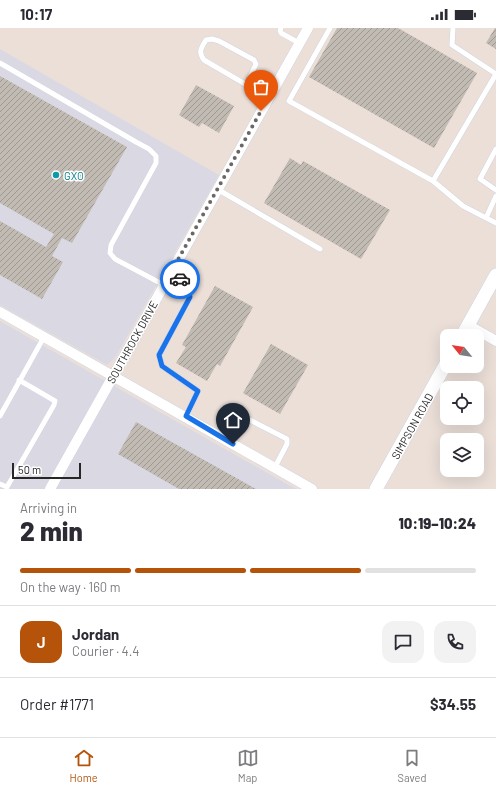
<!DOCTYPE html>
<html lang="en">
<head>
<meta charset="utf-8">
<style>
	:root { --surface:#fff; --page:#f2f2f3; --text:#2b2b33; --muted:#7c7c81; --line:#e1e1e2; --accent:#b45309 }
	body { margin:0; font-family:Barlow,sans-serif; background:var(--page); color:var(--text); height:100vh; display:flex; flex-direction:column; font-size:15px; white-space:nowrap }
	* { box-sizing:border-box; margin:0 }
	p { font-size:13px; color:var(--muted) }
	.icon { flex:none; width:22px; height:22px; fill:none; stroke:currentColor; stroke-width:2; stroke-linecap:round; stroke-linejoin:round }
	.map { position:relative; height:461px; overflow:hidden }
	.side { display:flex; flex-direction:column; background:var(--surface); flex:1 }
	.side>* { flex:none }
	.needle { width:26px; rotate:300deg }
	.controls { position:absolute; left:440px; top:301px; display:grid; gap:8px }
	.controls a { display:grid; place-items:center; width:44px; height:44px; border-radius:8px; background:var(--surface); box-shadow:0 4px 16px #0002; font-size:20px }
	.scale { position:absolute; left:12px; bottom:10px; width:69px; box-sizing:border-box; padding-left:4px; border:2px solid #272727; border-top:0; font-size:11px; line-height:14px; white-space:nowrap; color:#272727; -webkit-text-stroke:3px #fff; paint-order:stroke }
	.pin { position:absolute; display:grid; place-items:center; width:34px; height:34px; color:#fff; margin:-41px -17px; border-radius:50% 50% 50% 0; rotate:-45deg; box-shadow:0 0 4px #0007 }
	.pin .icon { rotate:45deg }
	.courier { position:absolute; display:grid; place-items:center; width:40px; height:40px; margin:-20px; border:3px solid #1a73e8; border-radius:50%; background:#fff; color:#222; box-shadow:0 1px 5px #0007 }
	.overview em { font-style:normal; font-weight:800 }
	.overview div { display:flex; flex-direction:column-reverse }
	.overview { display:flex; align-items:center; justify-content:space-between; height:68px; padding:0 20px }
	h1 { font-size:26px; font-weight:800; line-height:30px }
	.bar { display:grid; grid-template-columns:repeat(4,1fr); gap:6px 4px; align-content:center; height:48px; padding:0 20px }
	.bar i { height:5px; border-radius:3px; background:var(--line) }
	.bar .current { background:var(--accent) }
	.bar p { grid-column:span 4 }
	.line { display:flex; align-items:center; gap:10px; padding:0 20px; border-top:1px solid var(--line) }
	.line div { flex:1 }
	.round { display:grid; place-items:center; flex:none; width:42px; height:42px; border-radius:12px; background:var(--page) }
	.status { display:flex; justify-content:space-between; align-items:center; height:28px; padding:0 20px; background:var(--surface); direction:ltr }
	.status svg { height:11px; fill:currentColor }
	.tab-bar { display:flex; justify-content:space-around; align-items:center; height:56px; border-top:1px solid var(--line); background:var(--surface); font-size:11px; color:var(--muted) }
	.tab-bar a { display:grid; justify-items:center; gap:2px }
	.tab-bar .current { color:var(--accent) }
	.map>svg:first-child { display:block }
	.industrial { fill:#dad9e3 }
	.building { fill:url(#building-hatch) }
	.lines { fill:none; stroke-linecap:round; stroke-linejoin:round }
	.service-casing { stroke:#cdd5e2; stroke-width:6 }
	.minor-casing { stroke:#cdd5e2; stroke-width:11 }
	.tertiary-casing { stroke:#cdd5e2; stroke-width:14 }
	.service { stroke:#fff; stroke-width:5 }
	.minor { stroke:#fff; stroke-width:10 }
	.tertiary { stroke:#fff; stroke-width:13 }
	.done { stroke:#6c6765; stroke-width:4; stroke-dasharray:0 7.2 }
	.route { stroke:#1a73e8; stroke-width:5 }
	.culture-dot { fill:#0f9aa8; stroke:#fff; stroke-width:1.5 }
	.labels { text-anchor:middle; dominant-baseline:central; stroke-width:3; stroke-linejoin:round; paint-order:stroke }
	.culture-label { font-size:11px; fill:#0d838f; stroke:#fff; text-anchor:start }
	.street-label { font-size:11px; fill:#272727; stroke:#fff }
</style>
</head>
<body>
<div class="status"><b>10:17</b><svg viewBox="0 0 49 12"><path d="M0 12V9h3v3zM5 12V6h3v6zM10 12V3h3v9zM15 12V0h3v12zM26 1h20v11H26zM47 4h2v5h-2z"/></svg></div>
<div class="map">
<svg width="496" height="461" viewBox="0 0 496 461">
	<defs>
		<pattern id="building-hatch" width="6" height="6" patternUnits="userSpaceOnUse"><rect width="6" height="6" fill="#c2bbb4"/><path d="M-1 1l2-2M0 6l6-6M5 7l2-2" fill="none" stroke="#9e9892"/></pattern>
	</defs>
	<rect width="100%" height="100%" fill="#ebdfd8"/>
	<path class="industrial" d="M0 21 219 147 115 330 107 337 0 277Z
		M0 293 174 392 296 461H0Z"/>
	<path class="building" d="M337 0H398L477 45 434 120 309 49Z
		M495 0H496V21L486 15Z
		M0 48 127 119 72 215 62 210 52 228 63 234 42 271 0 247V193L46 219 54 206 0 175Z
		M196 57 234 78 219 105 202 95 199 99 179 87Z
		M290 130 301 137 303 133 390 182 361 231 264 175Z
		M215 258 253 279 220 338 217 336 207 353 176 335 186 319 182 317Z
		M271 316 308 337 280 386 243 365Z
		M136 394 256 461H179L118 426Z"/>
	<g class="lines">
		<g class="service-casing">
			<path id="service" d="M281 0 280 3 281 5 299 15
				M330 0 289 73 433 153 463 178 496 195
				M0 35 136 114 149 121 156 128V135L111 217 110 225 115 231 164 257
				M246 57 256 36 254 32 219 13 212 11 206 12C201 20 198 24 204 32L269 70
				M496 121 480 151 496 162
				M433 153 496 46 452 17 453 0
				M217 161 320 221
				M486 190 496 168
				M171 246 187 255 190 269 159 327 162 338 198 363 186 389
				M0 388 44 309
				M220 408 237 388H242L287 411V416L275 439
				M0 456 7 459 54 377 55 373 19 352"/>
		</g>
		<g class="minor-casing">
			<path id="minor" d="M0 284 312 461
				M468 297 496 313
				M50 461 308 0"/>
		</g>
		<g class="tertiary-casing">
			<path id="tertiary" d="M462 308 496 247
				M376 461 447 334"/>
		</g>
		<use href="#service" class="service"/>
		<use href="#minor" class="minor"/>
		<use href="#tertiary" class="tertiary"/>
	</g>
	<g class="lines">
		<path class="done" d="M180 251 170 246 261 83"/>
		<path class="route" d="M180 251 187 255 190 269 159 327 162 338 198 363 186 388 233 416"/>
	</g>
	<circle class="culture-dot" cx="56" cy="147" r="4"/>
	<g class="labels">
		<g class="culture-label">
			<text x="64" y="147">GXO</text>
		</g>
		<g class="street-label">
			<text transform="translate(132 314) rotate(-61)">SOUTHROCK DRIVE</text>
			<text transform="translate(412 398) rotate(-61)">SIMPSON ROAD</text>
		</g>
	</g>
</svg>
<div class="controls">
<a><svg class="needle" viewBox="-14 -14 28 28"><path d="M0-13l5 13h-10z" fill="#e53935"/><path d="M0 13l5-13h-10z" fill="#7c7c81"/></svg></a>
<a><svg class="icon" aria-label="locate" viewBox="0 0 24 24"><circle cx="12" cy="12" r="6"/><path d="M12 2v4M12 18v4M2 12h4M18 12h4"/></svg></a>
<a><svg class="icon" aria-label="layers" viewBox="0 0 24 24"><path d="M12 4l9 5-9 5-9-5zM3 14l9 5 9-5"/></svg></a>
</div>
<div class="scale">50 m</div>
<div class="pin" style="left:261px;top:83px;background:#ea580c"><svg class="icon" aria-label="bag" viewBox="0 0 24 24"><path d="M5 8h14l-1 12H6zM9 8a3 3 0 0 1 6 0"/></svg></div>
<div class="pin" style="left:233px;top:416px;background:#1f2937"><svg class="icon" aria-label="home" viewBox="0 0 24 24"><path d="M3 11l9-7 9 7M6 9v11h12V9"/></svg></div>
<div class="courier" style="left:180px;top:251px"><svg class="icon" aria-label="car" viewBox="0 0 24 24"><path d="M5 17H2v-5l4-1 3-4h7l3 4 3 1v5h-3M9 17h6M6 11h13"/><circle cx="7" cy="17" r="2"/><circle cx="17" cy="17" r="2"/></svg></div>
</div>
<section class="side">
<div class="overview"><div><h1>2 min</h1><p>Arriving in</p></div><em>10:19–10:24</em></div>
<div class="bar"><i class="current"></i><i class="current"></i><i class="current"></i><i></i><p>On the way · 160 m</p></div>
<div class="line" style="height:72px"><b class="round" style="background:var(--accent);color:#fff">J</b><div><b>Jordan</b><p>Courier · 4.4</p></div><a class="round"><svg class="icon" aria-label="chat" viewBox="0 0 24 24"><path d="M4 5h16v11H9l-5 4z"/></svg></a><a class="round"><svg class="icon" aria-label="phone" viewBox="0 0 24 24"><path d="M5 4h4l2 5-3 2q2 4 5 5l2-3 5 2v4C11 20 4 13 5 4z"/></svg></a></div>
<div class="line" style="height:52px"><div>Order #1771</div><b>$34.55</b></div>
</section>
<nav class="tab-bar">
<a class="current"><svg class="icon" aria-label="home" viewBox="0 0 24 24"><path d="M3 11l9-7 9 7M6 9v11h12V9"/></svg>Home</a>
<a><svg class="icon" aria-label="map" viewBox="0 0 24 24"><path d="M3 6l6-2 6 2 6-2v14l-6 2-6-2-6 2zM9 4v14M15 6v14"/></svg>Map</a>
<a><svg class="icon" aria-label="saved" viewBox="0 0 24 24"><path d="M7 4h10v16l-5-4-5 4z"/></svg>Saved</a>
</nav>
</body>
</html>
